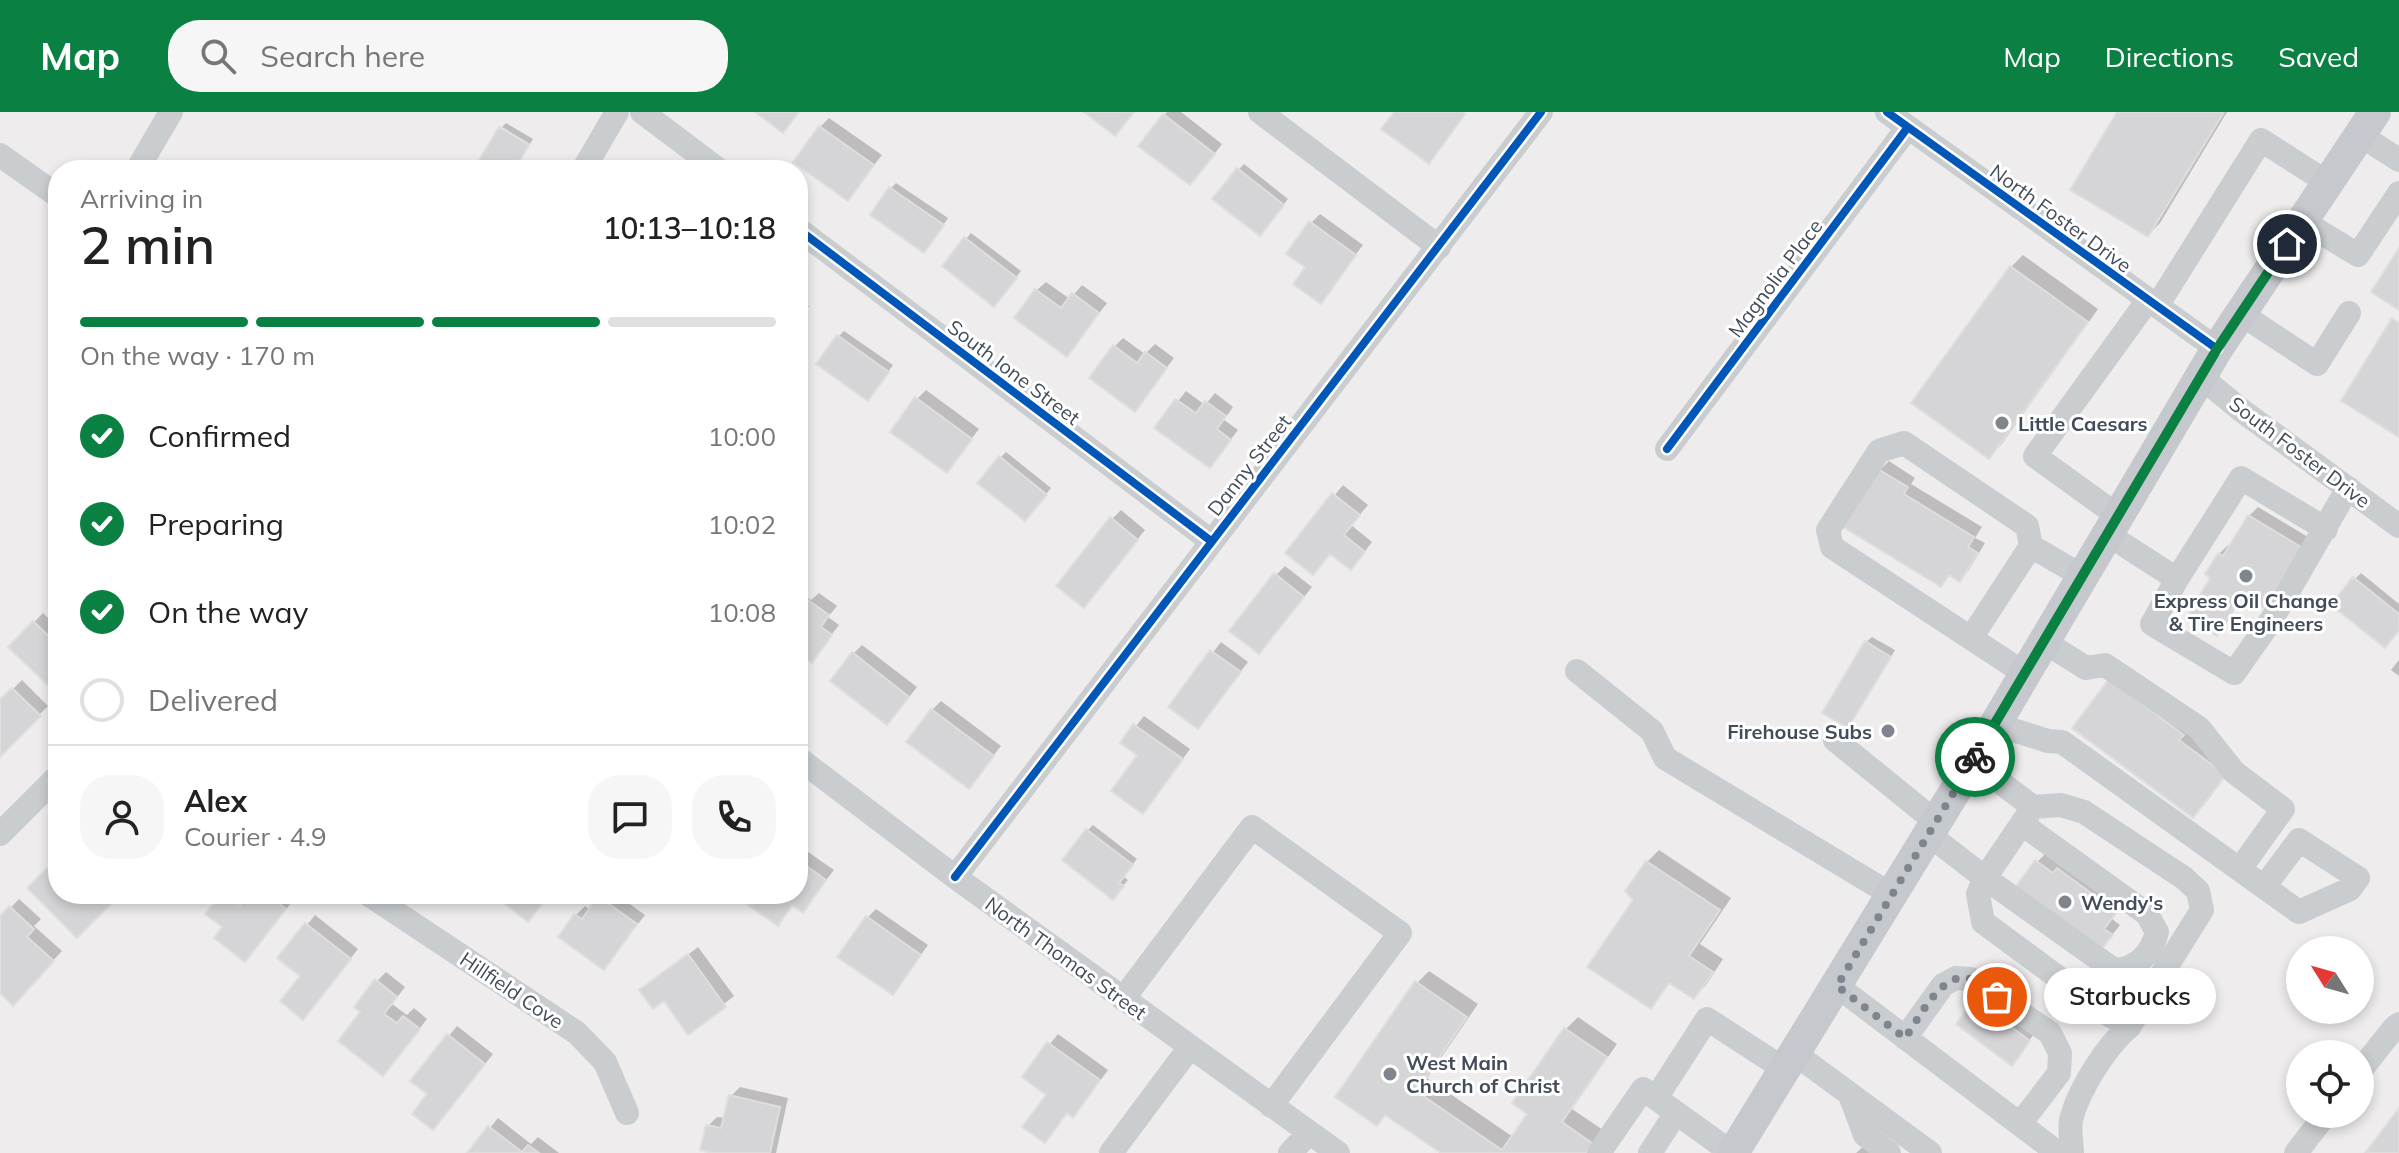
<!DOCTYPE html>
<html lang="en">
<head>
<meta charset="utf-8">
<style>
	:root { --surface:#fff; --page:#f6f6f6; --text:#222; --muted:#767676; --line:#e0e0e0; --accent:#0b8043 }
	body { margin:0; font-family:Mulish,sans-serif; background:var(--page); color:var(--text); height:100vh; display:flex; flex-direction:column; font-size:30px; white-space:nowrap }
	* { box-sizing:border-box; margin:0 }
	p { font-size:26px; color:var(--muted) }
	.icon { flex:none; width:44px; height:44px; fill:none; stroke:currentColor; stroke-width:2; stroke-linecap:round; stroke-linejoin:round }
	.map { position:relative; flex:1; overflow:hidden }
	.panel { position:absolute; left:48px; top:48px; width:760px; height:744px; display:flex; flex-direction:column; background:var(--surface); border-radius:32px; box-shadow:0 4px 12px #0003 }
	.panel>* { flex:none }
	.needle { width:52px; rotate:307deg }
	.tools { position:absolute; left:2286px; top:824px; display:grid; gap:16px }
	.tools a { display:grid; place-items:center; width:88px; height:88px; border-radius:50%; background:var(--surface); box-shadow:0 4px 12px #0003; font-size:40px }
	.pin { position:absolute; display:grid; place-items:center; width:68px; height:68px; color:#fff; margin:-34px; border:4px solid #fff; border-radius:50%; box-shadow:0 2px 8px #0007 }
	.courier { position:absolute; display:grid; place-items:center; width:80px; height:80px; margin:-40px; border:6px solid #0b8043; border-radius:50%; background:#fff; color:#222; box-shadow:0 2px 10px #0007 }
	.bubble { position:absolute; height:56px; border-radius:28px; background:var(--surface); box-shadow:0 4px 12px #0003; font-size:26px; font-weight:600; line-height:56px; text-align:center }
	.overview em { font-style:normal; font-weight:600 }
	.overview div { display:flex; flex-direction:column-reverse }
	.overview { display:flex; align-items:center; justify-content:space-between; height:136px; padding:0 32px }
	h1 { font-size:52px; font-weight:600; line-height:60px }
	.bar { display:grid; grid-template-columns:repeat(4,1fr); gap:12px 8px; align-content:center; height:96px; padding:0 32px }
	.bar i { height:10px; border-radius:6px; background:var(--line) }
	.bar .current { background:var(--accent) }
	.bar p { grid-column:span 4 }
	.line { display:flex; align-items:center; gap:20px; padding:0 32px; border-top:2px solid var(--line) }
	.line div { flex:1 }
	.round { display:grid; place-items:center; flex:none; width:84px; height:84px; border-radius:32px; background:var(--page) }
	ol { padding:0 32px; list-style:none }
	li { display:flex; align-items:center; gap:24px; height:88px }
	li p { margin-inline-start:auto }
	li .icon { padding:8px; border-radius:50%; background:var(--accent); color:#fff; stroke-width:4 }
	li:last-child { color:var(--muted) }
	li i { width:44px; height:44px; border:4px solid var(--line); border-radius:50% }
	header { display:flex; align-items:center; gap:48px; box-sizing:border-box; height:112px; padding:0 40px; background:var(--accent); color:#fff }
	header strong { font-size:38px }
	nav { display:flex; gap:44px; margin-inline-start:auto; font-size:28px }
	.search { width:560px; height:72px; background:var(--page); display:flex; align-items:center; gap:20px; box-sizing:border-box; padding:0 28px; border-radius:32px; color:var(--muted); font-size:30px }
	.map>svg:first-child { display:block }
	.shadow { fill:#0003 }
	.building { fill:#d5d4d7; stroke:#dfdedf; stroke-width:2 }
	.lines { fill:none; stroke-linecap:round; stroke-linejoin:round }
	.minor { stroke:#cacdd0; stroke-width:24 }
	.major { stroke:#c5c8cd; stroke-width:32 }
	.cycleway-casing { stroke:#fff; stroke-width:13 }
	.cycleway { stroke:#0057b8; stroke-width:8 }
	.done { stroke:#7f848d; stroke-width:8; stroke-dasharray:0 14.4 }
	.route { stroke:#0b8043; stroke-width:10 }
	.poi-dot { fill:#7f848d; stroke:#fff; stroke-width:3 }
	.labels { text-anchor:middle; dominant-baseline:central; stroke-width:6; stroke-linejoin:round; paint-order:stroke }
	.street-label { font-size:20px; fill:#434c5a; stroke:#fff }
	.poi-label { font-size:20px; font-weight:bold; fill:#434c5a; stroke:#fff; text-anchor:start }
</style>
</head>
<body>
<header>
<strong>Map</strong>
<div class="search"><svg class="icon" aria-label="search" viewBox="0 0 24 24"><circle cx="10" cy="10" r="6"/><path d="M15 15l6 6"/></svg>Search here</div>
<nav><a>Map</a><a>Directions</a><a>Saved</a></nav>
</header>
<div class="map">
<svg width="2399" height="1041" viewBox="0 0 2399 1041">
	<rect width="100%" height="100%" fill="#eeecec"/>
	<path class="shadow" d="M1167 0H1181L1222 32 1199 62 1164 3Z
		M2120 0H2227L2160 111 2148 123Z
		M829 6 882 43 848 86 820 15Z
		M506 11 533 27 530 32 502 15Z
		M1244 52 1288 87 1265 116 1238 58Z
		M896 71 948 106 930 132 891 76Z
		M1320 102 1363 133 1320 189 1308 155 1311 111Z
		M971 121 1021 159 999 186 944 153Z
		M2023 143 2098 197 2001 333 1989 344 2011 155Z
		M1046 170 1070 187 1082 173 1107 191 1075 233 1037 178Z
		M798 186 809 194 798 209Z
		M844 219 893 253 874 280 838 225Z
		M1123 226 1145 242 1155 232 1174 246 1135 297 1114 235Z
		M926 278 979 317 947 359 917 287Z
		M1186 279 1205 293 1215 281 1233 295 1224 308 1238 318 1210 354 1157 316Z
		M1006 340 1051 376 1031 401 1000 346Z
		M1889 349 1915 366 1911 372 1982 415 1975 426 1985 431 1969 458 1960 467 1951 461 1940 472 1880 358Z
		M1343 373 1368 393 1351 413 1372 430 1359 447 1331 440 1288 441Z
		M2258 395 2308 425 2273 484 2244 481 2226 512 2217 521 2219 442 2228 433 2231 435 2249 404Z
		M1121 398 1145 418 1093 484 1112 407Z
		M1285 454 1312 475 1268 530 1276 463Z
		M2361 461 2399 492V517L2355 467Z
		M798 479 811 488 819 481 837 494 828 505 839 513 812 548 798 538Z
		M43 501 58 516 57 579 11 534Z
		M1872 525 1895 538 1853 608 1847 614 1866 530Z
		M1221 530 1248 550 1198 615 1171 595Z
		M862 533 917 575 896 602 853 542Z
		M2399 548V564L2391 558Z
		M22 568 48 594 0 642V590Z
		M2110 568 2236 650 2205 692 2193 704Z
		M941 589 1001 634 969 674 932 598Z
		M1144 604 1190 637 1152 690 1143 699 1140 642 1123 630Z
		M1093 713 1137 747 1123 764 1128 768 1119 779 1087 719Z
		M798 733 834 758 803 798 794 792 778 811 753 782H798Z
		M1659 738 1731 786 1700 832 1723 847 1706 873 1694 885 1671 870 1650 895 1635 787 1647 750Z
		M2046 741 2124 790 2112 807 2120 813 2110 826 2037 750Z
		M57 749 58 782H118L77 823 30 776Z
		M223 782H245L249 785 252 782H287L294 787 254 839 224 815Z
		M603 782H616L645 803 604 855 560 824 576 803 585 794 590 798Z
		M19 787 41 807 34 814 62 839 22 882 0 879V807Z
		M876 797 928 833 901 871 893 880 867 806Z
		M315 803 358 837 311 896 302 864 280 846Z
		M698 835 734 884 689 920 664 887 642 878Z
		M1429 859 1478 892 1427 966 1513 1025 1530 1001 1515 991 1566 917 1578 905 1617 932 1572 997 1603 1018 1587 1041H1444L1387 1001 1417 871Z
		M386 860 405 875 392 892 407 903 414 896 427 907 392 952 363 900 377 869Z
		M1982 883 2034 922 2017 946 1976 889Z
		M457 914 493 942 442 1006 430 982 413 968Z
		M1058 922 1108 958 1081 995 1072 1003 1068 1000 1045 1028 1049 982 1024 965Z
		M740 975 788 986 776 1041H721L708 1014 717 1005 726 1006 731 984Z
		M498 1006 531 1032 538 1025 559 1041H470Z
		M1866 1032 1878 1041H1856Z"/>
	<path class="building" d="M755 0H799L783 21Z
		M1084 0H1134L1115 24Z
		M1394 0H1462L1465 2 1429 52 1381 17Z
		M2117 0H2224L2148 125 2070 78Z
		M1163 2 1215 42 1190 73 1138 34Z
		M819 14 874 53 848 89 793 50Z
		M499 15 529 33 514 58H473Z
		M1237 56 1284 93 1260 124 1212 87Z
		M889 75 944 113 924 141 870 103Z
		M1309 109 1356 143 1321 192 1293 172 1305 155 1286 142Z
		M964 125 1017 166 994 195 942 154Z
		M2399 136V198L2371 180Z
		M2010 154 2088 210 1989 347 1911 291Z
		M1035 177 1061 196 1072 181 1099 201 1067 245 1014 206Z
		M2392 206 2399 211V325L2341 289Z
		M837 223 889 260 868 289 816 252Z
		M1113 233 1137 251 1145 240 1167 256 1135 300 1089 266Z
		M915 285 972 327 947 361 890 320Z
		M1175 287 1196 301 1205 289 1226 304 1217 317 1231 328 1210 356 1154 316Z
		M999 344 1047 383 1025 409 977 371Z
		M1878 357 1908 375 1904 382 1974 425 1968 435 1978 441 1960 470 1949 463 1941 475 1843 415Z
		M1332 381 1360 403 1344 423 1365 440 1351 458 1330 442 1313 463 1285 441Z
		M2248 403 2301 435 2265 496 2242 482 2217 524 2187 505 2210 466 2205 462 2218 441 2223 444Z
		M1110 405 1138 428 1084 496 1056 474Z
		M1274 461 1304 485 1259 542 1229 519Z
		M2353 465 2399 502V518L2385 536 2331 493Z
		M808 488 829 503 821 515 832 523 812 551 798 541V494L802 497Z
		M33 509 53 528 58 523 57 582 8 535Z
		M1865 529 1891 545 1848 616 1822 601Z
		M1210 538 1241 560 1198 617 1168 595Z
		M852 540 909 585 887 613 830 569Z
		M2109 567 2184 623 2179 628 2226 663 2193 706 2072 616Z
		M12 576 41 604 0 645V587Z
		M931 597 994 644 969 677 906 630Z
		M1133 612 1183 647 1143 702 1111 679 1137 643 1120 631Z
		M1086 717 1133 753 1119 771 1124 774 1113 788 1062 748Z
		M798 748 826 768 803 801 792 793 778 814 745 791 751 782H798Z
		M2035 748 2053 761 2057 756 2117 800 2104 817 2113 823 2101 838 2012 780Z
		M1646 749 1720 798 1689 844 1713 860 1694 887 1669 871 1651 897 1587 855 1633 788 1625 779Z
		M47 756 58 767V782H121L77 826 27 776Z
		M221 782H225L240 794 249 782H267L286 797 245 850 214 826 222 815 205 802Z
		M492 782H550L528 810Z
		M598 784 637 812 604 858 558 825 574 802 582 807Z
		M9 794 34 817 27 825 54 849 13 894 0 881V804Z
		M866 804 921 843 893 883 837 845Z
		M305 811 351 847 303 908 280 889 300 864 277 846Z
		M688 842 726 895 688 923 664 889 653 897 639 878Z
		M375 867 397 885 384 902 397 911 403 904 420 917 383 964 338 929 360 900 354 895Z
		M1415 869 1467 905 1416 979 1502 1038 1527 1002 1512 991 1564 916 1607 945 1562 1010 1592 1031 1586 1041H1441L1385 1003 1377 1014 1335 985Z
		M1974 887 2030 929 2012 954 1956 912Z
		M447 922 485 952 433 1018 412 1002 427 982 410 969Z
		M1047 930 1100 968 1073 1006 1067 1001 1045 1031 1022 1015 1046 983 1022 965Z
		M729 983 780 995 770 1041H712L700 1038 706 1013 721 1016Z
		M2399 996V1041H2365Z
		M488 1014 522 1040 528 1033 539 1041H467Z"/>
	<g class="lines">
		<path class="minor" d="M642 0 719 58
			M1260 0 1439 135
			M1887 0 2217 237
			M2360 23 2399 48
			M0 43 58 84
			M137 58 171 0
			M583 58 617 0
			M2302 109 2358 143 2399 81
			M798 117 1211 429
			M2157 194 2261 28 2328 71
			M2241 202 2317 252 2349 201
			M2201 265 2241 298 2399 414
			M1667 337 1908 15
			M2118 404 2035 344 2148 188
			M2107 422 2177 467 2152 512 2234 561 2272 507 2348 376
			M2177 467 2241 366 2326 417
			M1971 526 2031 434
			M2043 529 2086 556 2105 553 2199 616 2234 660 2283 697 2240 757
			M1577 559 1652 619 1665 646 1892 783
			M2024 561 1832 435 1828 418 1879 339 1904 331 2027 414 2031 434 2082 464
			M1994 612 2048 629 2062 630 2299 800 2350 777 2358 766 2299 728 2264 775
			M1835 628 1936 710
			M798 646 955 765 1338 1041
			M2022 712 2147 802 2157 820C2152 841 2136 858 2114 858L1985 766 2033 695
			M0 722 58 664
			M1928 722 1985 766 1978 782 1983 810 2106 901 2129 915 2202 798 2198 779 2184 766 2084 700 2061 693 2033 695 1973 650
			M955 765 1541 0
			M368 782 577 921 605 950 627 1001
			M1837 874 2058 1041
			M1123 887 1252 715 1400 821 1271 994
			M1905 926 1943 873 1956 866 1971 867 2050 921 2060 941 2059 961 2020 1012
			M1794 941 1930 1041
			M2360 959 2394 916 2399 912
			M1850 983 1865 1023 1889 1041
			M1656 986 1707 907 1784 957
			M1111 1041 1190 935
			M1290 1041 1309 1021
			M1599 1041 1643 977 1732 1041
			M1650 1041 1676 1001
			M2072 1041C2072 1031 2069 1018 2071 1008 2078 979 2106 934 2129 915
			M2296 1041 2326 1002"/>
		<path class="major" d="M1733 1041 1973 650 2217 237 2375 0"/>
		<g class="cycleway-casing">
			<path id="cycleway" d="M1887 0 2217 237
				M798 117 1211 429
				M1667 337 1908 15
				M955 765 1541 0"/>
		</g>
		<use href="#cycleway" class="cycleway"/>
	</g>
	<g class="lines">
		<path class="done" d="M1975 645 1837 874 1905 926C1919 907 1942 857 1971 867 1980 870 1990 880 1997 885"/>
		<path class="route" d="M1975 645 2217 237 2287 132"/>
	</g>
	<g class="poi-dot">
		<circle cx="2002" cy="311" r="8"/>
		<circle cx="2246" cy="464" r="8"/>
		<circle cx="1888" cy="619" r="8"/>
		<circle cx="2065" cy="790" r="8"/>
		<circle cx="1390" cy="962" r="8"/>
	</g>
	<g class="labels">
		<g class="street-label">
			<text transform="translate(2061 106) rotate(36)">North Foster Drive</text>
			<text transform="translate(1775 166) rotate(-53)">Magnolia Place</text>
			<text transform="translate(1014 260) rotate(37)">South Ione Street</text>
			<text transform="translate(2300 340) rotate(37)">South Foster Drive</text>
			<text transform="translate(1249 353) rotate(-52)">Danny Street</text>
			<text transform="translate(1066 846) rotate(36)">North Thomas Street</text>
			<text transform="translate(512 878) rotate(34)">Hillfield Cove</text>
		</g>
		<g class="poi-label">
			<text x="2018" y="311">Little Caesars</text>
			<text x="2246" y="488" text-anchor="middle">Express Oil Change<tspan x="2246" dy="23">&amp; Tire Engineers</tspan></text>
			<text x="1872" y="619" text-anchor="end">Firehouse Subs</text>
			<text x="2081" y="790">Wendy's</text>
			<text x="1406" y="950">West Main<tspan x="1406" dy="23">Church of Christ</tspan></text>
		</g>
	</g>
</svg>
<div class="tools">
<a><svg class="needle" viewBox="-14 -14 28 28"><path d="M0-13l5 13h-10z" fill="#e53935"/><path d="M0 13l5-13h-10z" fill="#767676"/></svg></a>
<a><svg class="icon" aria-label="locate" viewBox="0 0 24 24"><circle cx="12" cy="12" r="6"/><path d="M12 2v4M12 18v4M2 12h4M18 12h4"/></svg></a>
</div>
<div class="pin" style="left:1997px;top:885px;background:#ea580c"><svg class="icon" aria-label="bag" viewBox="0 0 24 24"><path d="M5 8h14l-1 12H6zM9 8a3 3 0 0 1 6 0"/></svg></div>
<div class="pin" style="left:2287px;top:132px;background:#1f2937"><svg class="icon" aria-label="home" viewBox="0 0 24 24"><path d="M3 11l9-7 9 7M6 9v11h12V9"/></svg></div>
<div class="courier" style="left:1975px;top:645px"><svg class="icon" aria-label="bike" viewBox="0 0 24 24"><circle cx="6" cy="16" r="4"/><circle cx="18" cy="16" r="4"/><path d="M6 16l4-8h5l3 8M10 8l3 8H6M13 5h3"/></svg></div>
<div class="bubble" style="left:2044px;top:856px;width:172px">Starbucks</div>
<section class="panel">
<div class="overview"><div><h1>2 min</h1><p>Arriving in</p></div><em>10:13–10:18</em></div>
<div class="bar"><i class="current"></i><i class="current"></i><i class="current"></i><i></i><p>On the way · 170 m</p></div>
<ol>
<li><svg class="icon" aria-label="check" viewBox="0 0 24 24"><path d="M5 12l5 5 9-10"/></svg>Confirmed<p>10:00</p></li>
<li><svg class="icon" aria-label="check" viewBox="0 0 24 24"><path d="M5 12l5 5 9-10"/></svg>Preparing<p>10:02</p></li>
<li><svg class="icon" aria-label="check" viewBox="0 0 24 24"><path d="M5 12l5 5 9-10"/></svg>On the way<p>10:08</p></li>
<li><i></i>Delivered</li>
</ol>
<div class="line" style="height:144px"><a class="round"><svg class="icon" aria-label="person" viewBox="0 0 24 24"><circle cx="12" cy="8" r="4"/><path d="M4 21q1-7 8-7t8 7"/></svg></a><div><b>Alex</b><p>Courier · 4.9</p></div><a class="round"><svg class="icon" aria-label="chat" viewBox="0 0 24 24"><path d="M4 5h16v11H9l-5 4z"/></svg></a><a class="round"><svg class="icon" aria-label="phone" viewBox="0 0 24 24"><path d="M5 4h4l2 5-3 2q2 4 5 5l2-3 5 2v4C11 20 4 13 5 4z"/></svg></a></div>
</section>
</div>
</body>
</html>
